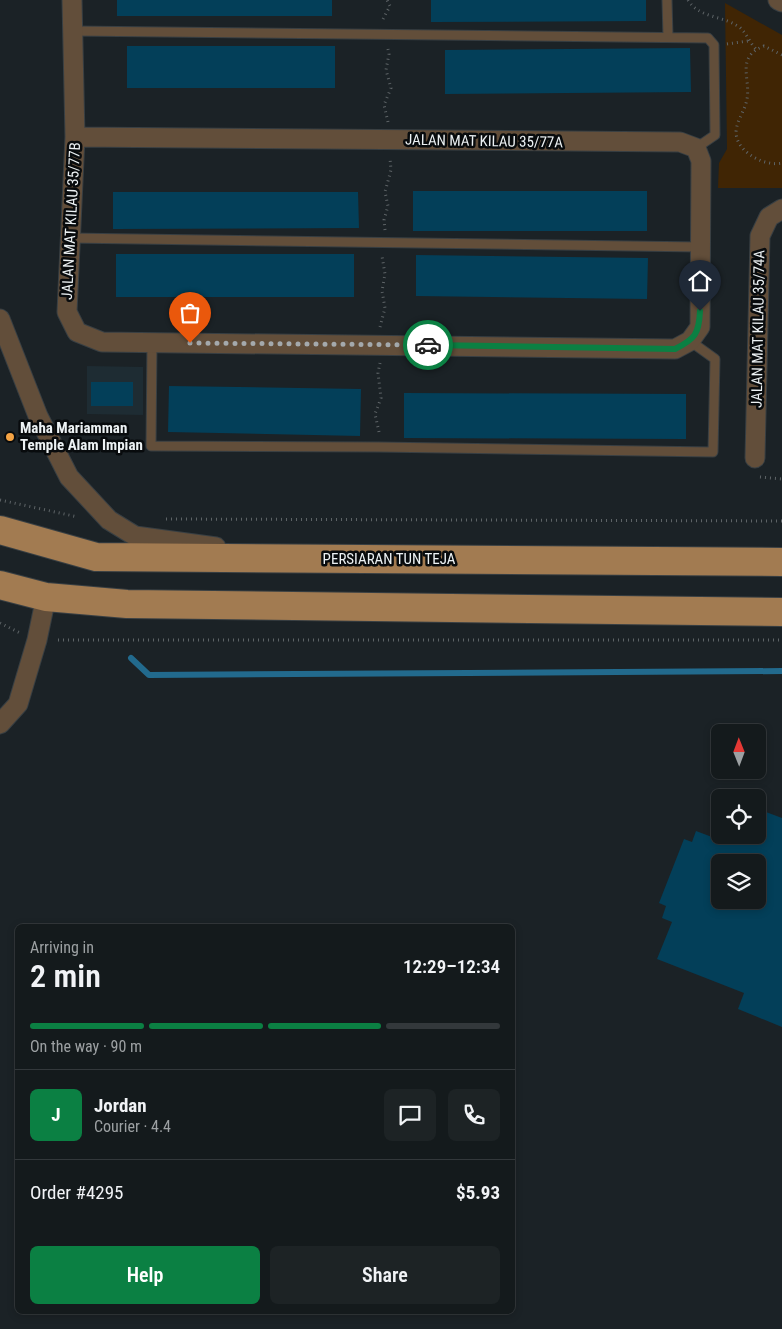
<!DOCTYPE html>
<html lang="en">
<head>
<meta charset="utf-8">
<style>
	:root { --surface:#141a1c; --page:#1d2325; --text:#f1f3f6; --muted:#9da1a3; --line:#33383b; --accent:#0b8043 }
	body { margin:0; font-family:"Roboto Condensed",sans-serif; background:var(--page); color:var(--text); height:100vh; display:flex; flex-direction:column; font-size:19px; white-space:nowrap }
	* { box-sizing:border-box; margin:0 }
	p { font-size:16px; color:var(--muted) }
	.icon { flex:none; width:28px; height:28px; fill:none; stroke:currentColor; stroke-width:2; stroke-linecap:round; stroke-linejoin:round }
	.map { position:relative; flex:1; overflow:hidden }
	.sheet { position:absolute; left:15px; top:924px; width:500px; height:390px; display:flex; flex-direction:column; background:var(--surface); border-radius:8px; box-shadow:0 2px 8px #0003,0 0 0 1px var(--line) }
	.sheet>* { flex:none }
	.needle { width:32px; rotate:359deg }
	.buttons { position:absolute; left:711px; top:724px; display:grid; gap:10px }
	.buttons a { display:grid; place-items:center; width:55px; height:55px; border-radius:8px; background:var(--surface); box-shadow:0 2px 8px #0003,0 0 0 1px var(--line); font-size:25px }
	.pin { position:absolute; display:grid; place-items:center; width:42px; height:42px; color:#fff; margin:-51px -21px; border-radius:50% 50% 50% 0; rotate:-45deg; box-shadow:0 0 5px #0007 }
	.pin .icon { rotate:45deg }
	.courier { position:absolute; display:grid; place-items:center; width:50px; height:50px; margin:-25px; border:4px solid #0b8043; border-radius:50%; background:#fff; color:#222; box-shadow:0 1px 6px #0007 }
	.summary em { font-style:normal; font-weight:600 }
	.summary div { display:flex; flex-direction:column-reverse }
	.summary { display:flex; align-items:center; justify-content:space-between; height:85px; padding:0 15px }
	h1 { font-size:32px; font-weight:600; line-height:38px }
	.bar { display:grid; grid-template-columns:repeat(4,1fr); gap:8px 5px; align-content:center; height:60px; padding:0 15px }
	.bar i { height:6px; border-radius:4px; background:var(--line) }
	.bar .active { background:var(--accent) }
	.bar p { grid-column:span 4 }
	.line { display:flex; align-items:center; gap:12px; padding:0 15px; border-top:1px solid var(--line) }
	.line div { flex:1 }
	.round { display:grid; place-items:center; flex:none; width:52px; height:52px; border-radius:8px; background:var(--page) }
	.action { display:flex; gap:10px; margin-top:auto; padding:10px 15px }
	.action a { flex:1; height:58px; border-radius:8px; background:var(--accent); color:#fff; font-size:20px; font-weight:600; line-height:58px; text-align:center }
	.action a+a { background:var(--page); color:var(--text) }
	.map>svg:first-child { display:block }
	.built { fill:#1e2c33 }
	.green { fill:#402504 }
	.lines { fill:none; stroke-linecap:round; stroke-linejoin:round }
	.stream { stroke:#226a8d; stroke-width:6 }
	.building { fill:#033f59; fill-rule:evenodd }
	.service-casing { stroke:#383f43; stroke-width:11 }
	.minor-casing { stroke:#383f43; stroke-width:21 }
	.primary-casing { stroke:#383f43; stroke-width:30 }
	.path { stroke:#5e6467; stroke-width:3; stroke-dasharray:1 4; stroke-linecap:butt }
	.service { stroke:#624e3a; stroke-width:9 }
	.minor { stroke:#624e3a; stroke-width:19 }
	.primary { stroke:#a27b51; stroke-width:28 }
	.done { stroke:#a4a9ac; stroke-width:5; stroke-dasharray:0 9 }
	.route { stroke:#0b8043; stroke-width:6 }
	.poi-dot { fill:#f4a344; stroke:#080b0d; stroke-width:2 }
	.labels { text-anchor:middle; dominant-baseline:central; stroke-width:5; stroke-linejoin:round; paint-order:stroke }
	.street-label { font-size:15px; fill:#edf2f4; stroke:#080b0d }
	.poi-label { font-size:15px; font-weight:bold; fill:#edf2f4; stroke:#080b0d; text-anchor:start }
</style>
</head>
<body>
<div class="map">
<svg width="782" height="1329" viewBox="0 0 782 1329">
	<rect width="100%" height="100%" fill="#1b2226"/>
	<path class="built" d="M87 366 143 367V415L87 414Z"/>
	<path class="green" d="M725 3 782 35V188H718L719 163 727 149Z"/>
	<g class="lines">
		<path class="stream" d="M131 658 149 675 782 671"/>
	</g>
	<path class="building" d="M117 0H332V16H117Z
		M431 0H646V21L431 22Z
		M127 46H335V88H127Z
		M690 48 691 92 445 94V50Z
		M413 191H647V231H413Z
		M113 192H358L359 228 113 229Z
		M116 254H354V297H116Z
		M416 255 648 258 647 299 416 296Z
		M91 382H133V406H91Z
		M169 386 361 389 360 436 168 432Z
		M404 393 686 394V439L404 438Z
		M758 809 782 818V1027L738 1009 744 993 657 959 672 922 662 918 666 906 659 903 684 839 692 842 696 831 712 837 720 817V835H758ZM720 862H758V900H720Z"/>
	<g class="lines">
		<g class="service-casing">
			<path id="service" d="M667 0 668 37
				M73 31 708 38 714 45 715 135 696 148
				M69 238 700 247
				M152 342 151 446 378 447 713 452 715 359 690 341"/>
		</g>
		<g class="minor-casing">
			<path id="minor" d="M72 0 75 137 67 312 77 332 102 342 675 349 690 341 700 327 701 161 696 148 680 142 75 137
				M778 0 782 2
				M0 319 38 416 69 477 109 520 135 536 216 547
				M755 458 760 236 769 217 782 209
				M0 724 18 704 37 640 46 597"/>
		</g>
		<g class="primary-casing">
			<path id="primary" d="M0 530 96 557 782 562
				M0 585 46 597 127 604 782 612"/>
		</g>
		<path class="path" d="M688 0C698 17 721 16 736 25 746 30 748 41 756 49
			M383 19 390 6 387 0
			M727 44 748 41
			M782 55 764 46C735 57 751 79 747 99 745 111 737 119 736 132 736 152 765 167 782 163
			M388 122 384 105 391 88 386 70 389 54 388 49
			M385 230 384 220 388 206 385 192 391 170 390 158
			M380 327 385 308 382 291 385 274 382 256
			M379 432 375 414 381 398 378 373 380 363
			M760 477 782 479
			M0 500 78 517
			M166 519 782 521
			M0 623 20 633
			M58 640H782"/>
		<use href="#service" class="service"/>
		<use href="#minor" class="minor"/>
		<use href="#primary" class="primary"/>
	</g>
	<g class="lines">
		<path class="done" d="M190 343 428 345"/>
		<path class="route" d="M428 345 675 349C695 339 699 334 700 311"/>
	</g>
	<circle class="poi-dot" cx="10" cy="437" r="5"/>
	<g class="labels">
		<g class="street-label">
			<text transform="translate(484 141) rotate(1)">JALAN MAT KILAU 35/77A</text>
			<text transform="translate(71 221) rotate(-87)">JALAN MAT KILAU 35/77B</text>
			<text transform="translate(758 329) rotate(-89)">JALAN MAT KILAU 35/74A</text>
			<text x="389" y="559">PERSIARAN TUN TEJA</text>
		</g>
		<g class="poi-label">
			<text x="20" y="428">Maha Mariamman<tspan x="20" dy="17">Temple Alam Impian</tspan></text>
		</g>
	</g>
</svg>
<div class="buttons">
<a><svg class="needle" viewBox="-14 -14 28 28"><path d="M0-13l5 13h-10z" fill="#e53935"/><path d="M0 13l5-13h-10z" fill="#9da1a3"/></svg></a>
<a><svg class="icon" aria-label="locate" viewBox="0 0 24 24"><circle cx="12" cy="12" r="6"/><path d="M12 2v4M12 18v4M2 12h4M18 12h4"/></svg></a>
<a><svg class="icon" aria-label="layers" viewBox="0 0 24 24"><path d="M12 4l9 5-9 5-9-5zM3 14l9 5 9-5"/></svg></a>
</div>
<div class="pin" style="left:190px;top:343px;background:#ea580c"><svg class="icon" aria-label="bag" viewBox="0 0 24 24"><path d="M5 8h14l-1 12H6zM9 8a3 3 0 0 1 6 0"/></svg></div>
<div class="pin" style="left:700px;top:311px;background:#1f2937"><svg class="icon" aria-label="home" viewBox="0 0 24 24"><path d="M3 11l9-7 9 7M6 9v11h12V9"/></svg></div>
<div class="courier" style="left:428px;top:345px"><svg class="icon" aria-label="car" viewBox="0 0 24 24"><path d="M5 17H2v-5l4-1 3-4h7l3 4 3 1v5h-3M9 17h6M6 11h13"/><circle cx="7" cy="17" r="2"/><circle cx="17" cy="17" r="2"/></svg></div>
<section class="sheet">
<div class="summary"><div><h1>2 min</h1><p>Arriving in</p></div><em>12:29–12:34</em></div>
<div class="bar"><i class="active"></i><i class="active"></i><i class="active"></i><i></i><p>On the way · 90 m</p></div>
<div class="line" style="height:90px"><b class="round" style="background:var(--accent);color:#fff">J</b><div><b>Jordan</b><p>Courier · 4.4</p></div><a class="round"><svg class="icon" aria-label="chat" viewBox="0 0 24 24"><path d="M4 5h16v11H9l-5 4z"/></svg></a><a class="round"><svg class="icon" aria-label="phone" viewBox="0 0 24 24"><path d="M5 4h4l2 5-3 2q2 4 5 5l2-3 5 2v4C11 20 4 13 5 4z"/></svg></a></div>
<div class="line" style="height:65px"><div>Order #4295</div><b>$5.93</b></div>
<div class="action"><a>Help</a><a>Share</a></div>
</section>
</div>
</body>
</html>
